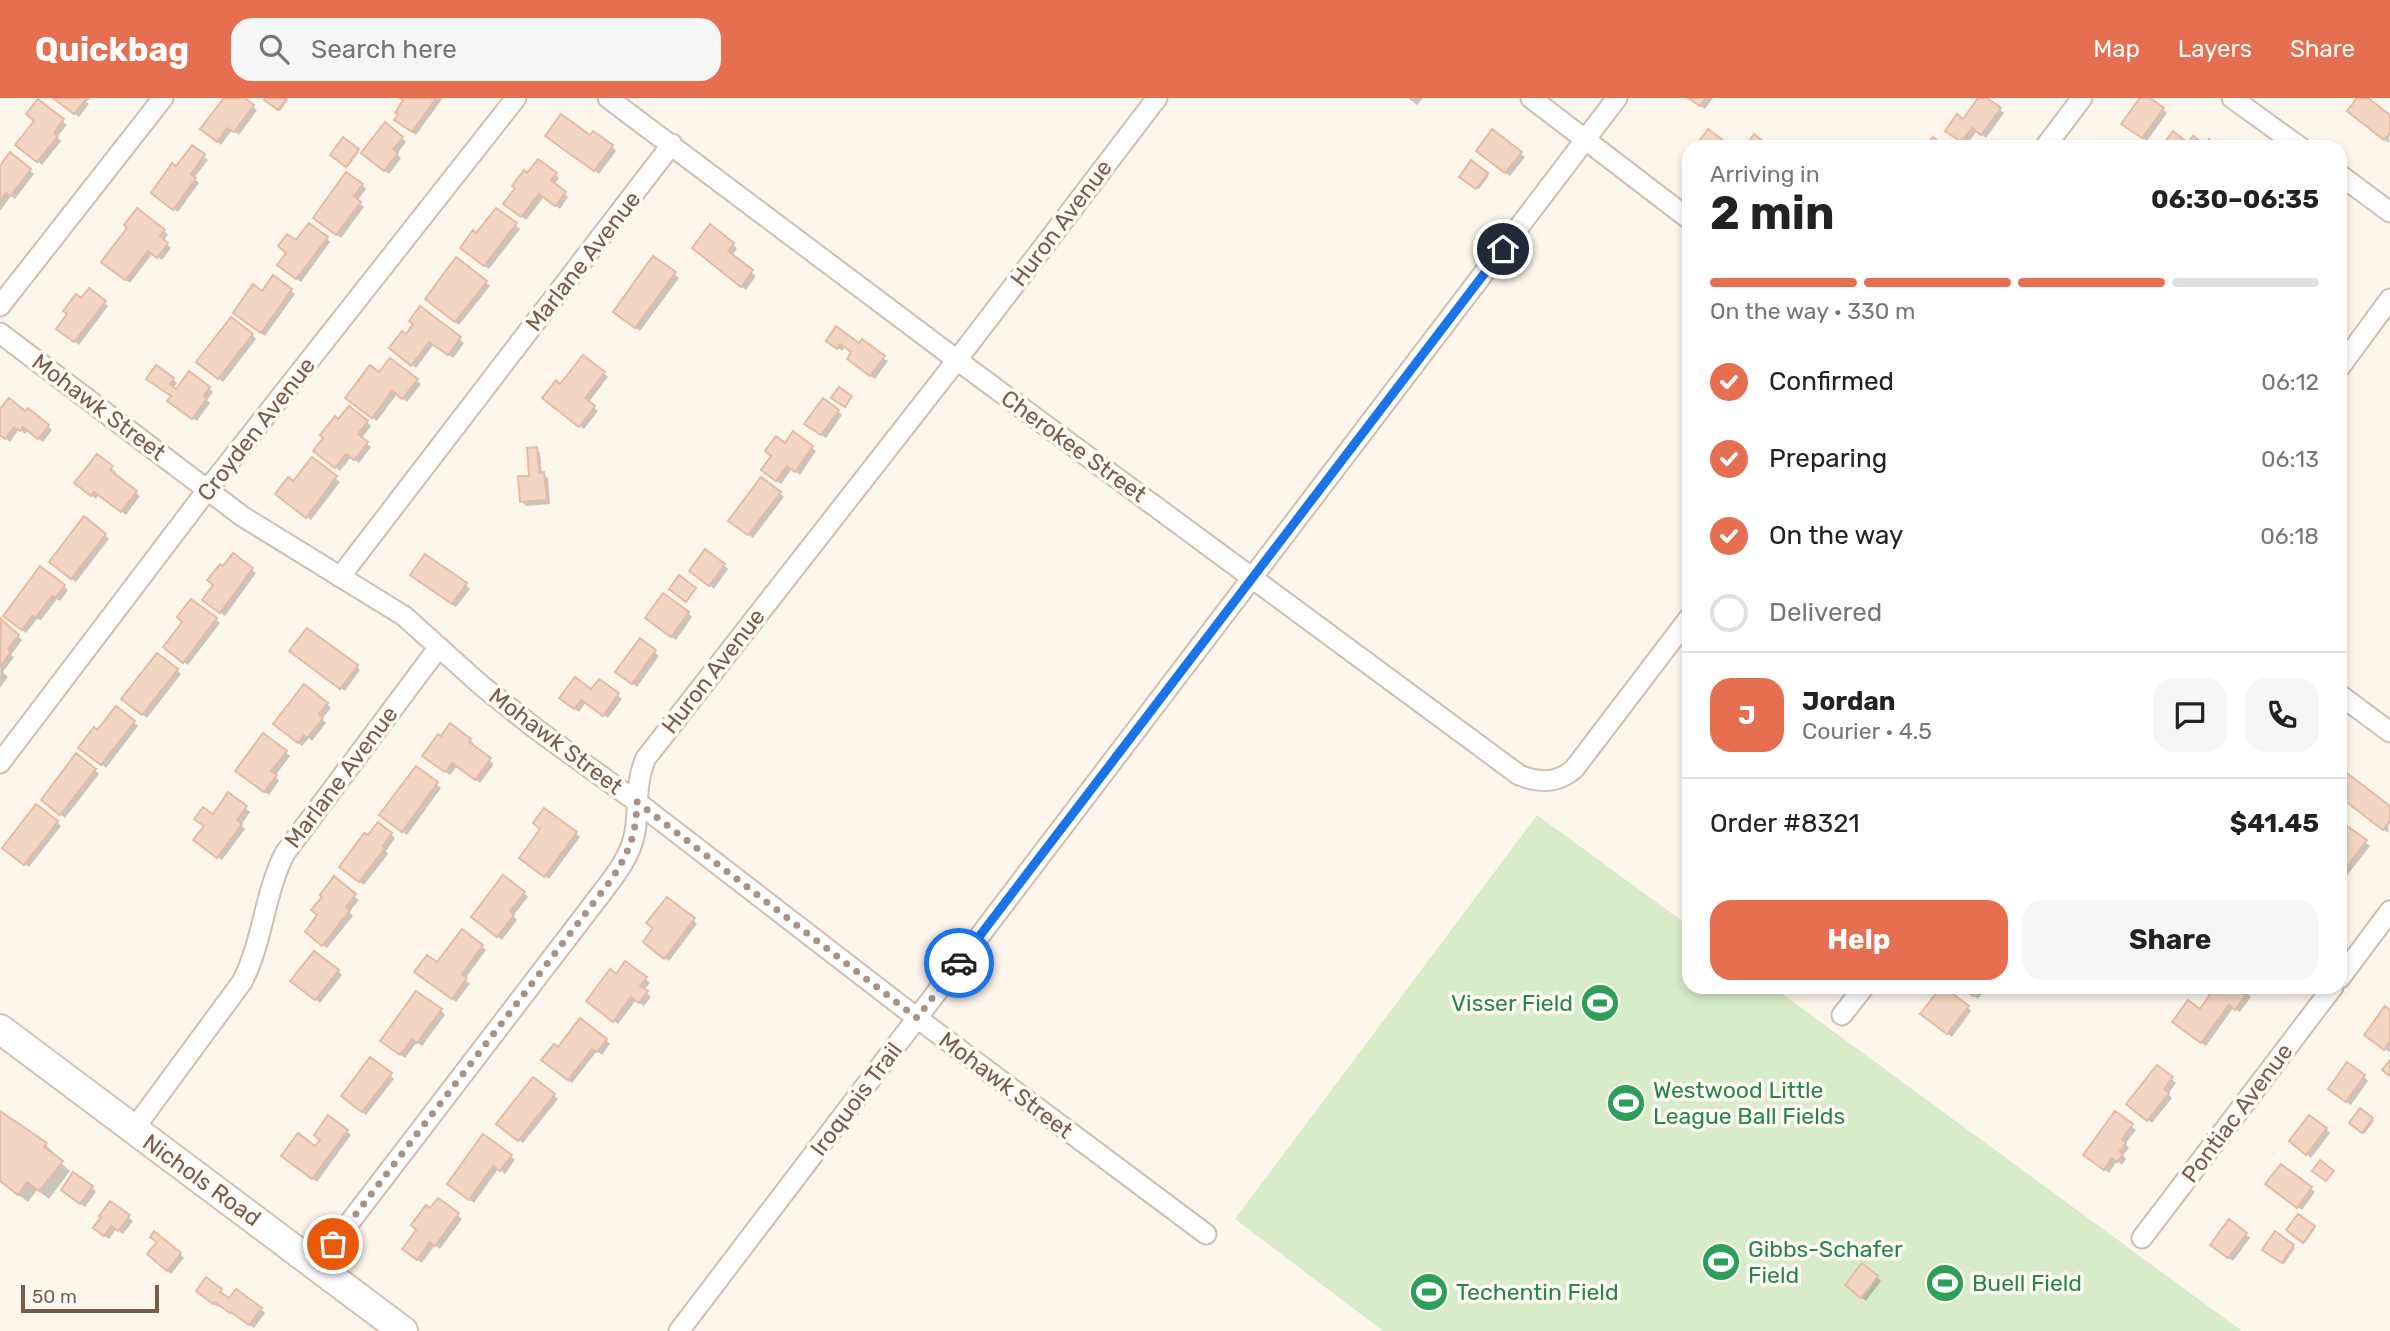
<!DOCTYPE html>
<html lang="en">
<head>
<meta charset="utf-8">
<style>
	:root { --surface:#fff; --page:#f6f6f6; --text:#222; --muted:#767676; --line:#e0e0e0; --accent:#e76f51 }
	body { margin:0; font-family:Rubik,sans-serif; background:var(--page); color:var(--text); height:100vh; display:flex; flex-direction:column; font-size:26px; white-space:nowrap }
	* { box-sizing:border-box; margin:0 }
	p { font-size:23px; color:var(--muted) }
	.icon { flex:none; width:38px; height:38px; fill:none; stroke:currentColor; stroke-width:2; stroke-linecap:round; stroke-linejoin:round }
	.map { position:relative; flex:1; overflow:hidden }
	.details { position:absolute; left:1682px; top:42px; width:665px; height:854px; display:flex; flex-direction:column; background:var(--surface); border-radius:21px; box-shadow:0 4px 10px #0003 }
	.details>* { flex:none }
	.scale { position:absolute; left:21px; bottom:18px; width:138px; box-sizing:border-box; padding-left:7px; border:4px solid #7a5c4d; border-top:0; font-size:19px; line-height:24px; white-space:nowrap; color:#7a5c4d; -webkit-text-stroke:5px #fffaf3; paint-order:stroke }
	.pin { position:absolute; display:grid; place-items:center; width:60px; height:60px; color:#fff; margin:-30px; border:4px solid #fff; border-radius:50%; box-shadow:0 2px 7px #0007 }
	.courier { position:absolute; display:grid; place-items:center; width:70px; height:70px; margin:-35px; border:5px solid #1a73e8; border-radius:50%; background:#fff; color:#222; box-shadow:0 2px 9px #0007 }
	.headline em { font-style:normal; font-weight:700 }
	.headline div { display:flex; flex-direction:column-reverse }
	.headline { display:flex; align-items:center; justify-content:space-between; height:119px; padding:0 28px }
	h1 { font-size:46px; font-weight:700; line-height:52px }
	.bar { display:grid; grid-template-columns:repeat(4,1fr); gap:10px 7px; align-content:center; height:84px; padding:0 28px }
	.bar i { height:9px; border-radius:5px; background:var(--line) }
	.bar .on { background:var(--accent) }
	.bar p { grid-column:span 4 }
	.line { display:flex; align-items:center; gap:18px; padding:0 28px; border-top:2px solid var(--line) }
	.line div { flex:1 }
	.round { display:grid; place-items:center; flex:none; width:74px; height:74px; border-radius:21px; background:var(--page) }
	ol { padding:0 28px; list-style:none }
	li { display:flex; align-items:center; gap:21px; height:77px }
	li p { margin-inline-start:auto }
	li .icon { padding:7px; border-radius:50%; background:var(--accent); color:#fff; stroke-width:4 }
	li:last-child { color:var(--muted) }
	li i { width:38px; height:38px; border:4px solid var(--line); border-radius:50% }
	.primary-button { display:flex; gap:14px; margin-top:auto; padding:14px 28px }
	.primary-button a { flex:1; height:80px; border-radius:21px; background:var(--accent); color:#fff; font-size:28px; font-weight:700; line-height:80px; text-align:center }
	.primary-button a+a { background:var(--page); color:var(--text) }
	header { display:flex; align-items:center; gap:42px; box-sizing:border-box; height:98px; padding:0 35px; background:var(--accent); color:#fff }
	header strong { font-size:33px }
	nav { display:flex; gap:38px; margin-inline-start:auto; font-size:24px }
	.search { width:490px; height:63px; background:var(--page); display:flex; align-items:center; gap:18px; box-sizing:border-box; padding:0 24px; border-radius:21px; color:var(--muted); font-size:26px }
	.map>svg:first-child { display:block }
	.green { fill:#d8ecc9 }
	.shadow { fill:#0003 }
	.building { fill:#f3d5c3; stroke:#e6bba3; stroke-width:2 }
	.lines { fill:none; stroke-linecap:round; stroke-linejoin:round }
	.street-casing { stroke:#d1beb0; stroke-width:23 }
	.secondary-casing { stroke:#d6c0b0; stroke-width:32 }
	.street { stroke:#fff; stroke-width:19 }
	.secondary { stroke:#fff; stroke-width:28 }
	.done { stroke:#a89285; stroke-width:7; stroke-dasharray:0 12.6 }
	.route { stroke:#1a73e8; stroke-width:9 }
	.labels { text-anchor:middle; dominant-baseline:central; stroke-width:7; stroke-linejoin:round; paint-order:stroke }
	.street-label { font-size:23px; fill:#7a5c4d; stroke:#fffaf3 }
	.leisure-label { font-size:23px; fill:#27864d; stroke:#fffaf3; text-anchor:start }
</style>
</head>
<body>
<header>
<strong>Quickbag</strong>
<div class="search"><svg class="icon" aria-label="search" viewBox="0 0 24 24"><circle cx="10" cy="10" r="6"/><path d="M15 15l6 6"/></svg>Search here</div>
<nav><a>Map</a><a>Layers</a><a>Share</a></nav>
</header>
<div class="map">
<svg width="2390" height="1233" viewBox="0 0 2390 1233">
	<rect width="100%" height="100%" fill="#fdf6ec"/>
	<path class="green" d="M1537 717 1689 828V889H1773L2242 1233H1383L1235 1121Z"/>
	<path class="shadow" d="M55 0H90L86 4 89 6 79 19Z
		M226 0H242L257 12 239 37 232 32 221 47 207 35Z
		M267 0H286L288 2 280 13 266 2Z
		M401 0H443L416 37 401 26 400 17 405 3Z
		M1408 0H1423L1417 7Z
		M1689 0H1713L1705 11Z
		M1980 0H1984L2004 15 1986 40 1977 33 1966 47 1951 37Z
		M2142 0H2147L2167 15 2147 43 2128 30Z
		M2359 0H2365L2390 19 2389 45 2353 17Z
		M38 3 67 27 57 39 61 43 42 67 21 51 36 23Z
		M402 40 406 44 397 56 401 60 389 76 367 59Z
		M590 40 612 48 616 53 599 76 551 41Z
		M343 42 359 54 348 69 332 57Z
		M193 49 208 62 194 80 199 85 178 114 157 99Z
		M1520 55 1525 59 1510 78 1482 57Z
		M11 57 34 76 15 101 11 98 0 113V71Z
		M1472 65 1489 78 1479 91 1462 79Z
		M555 76 559 80 554 87 568 99 560 111 544 99 526 122 510 110 527 77Z
		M362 87 366 91 357 103 364 109 341 140 319 124Z
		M496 112 520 131 489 171 466 154Z
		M710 129 737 150 732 158 756 178 746 192 698 154Z
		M164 133 168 137 163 143 171 150 162 162 153 155 130 185 108 168Z
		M326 140 330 144 301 184 283 171 296 145Z
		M2340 171 2345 176 2340 182Z
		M674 176 679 180 640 233 619 218Z
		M274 179 295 196 265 238 239 219 262 196Z
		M486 184 490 188 459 227 431 205Z
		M81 202 104 204 108 208 79 247 63 234Z
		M420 211 464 245 453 260 434 246 416 270 395 254 415 226Z
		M252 237 256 241 223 284 203 268Z
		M828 242 859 247 888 263 875 281 853 265V255L845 249 842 253Z
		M604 275 608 279 588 305 598 313 584 331 549 304 561 288Z
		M189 276 213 294 207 302 210 305 197 323 174 307 172 299 153 284 173 281 177 285 173 291 177 293Z
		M380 277 416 282 421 286 407 304 397 296 377 323 351 304Z
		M838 313 842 317 826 340 811 330Z
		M0 314 48 328 52 332 43 344 28 332 25 336 19 331 10 344 0 336Z
		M339 324H367L371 328 361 341 371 349 359 365 351 359 340 373 319 357Z
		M794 336 816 353 800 377 792 371 781 386 768 376Z
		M536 351 540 355 542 376 548 380 550 406 526 408 522 404 531 379Z
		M97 359 116 374 114 377 140 398 126 417 99 396 96 401 81 389Z
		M312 361 340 384 311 422 281 399Z
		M779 395 784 399 753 440 735 426Z
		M105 437 109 441 76 484 55 468Z
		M234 458 256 475 225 518 208 506 224 471Z
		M724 467 728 471 714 491 695 477Z
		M416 481 466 487 470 491 456 509Z
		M64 488 68 492 60 503 57 501 41 522 37 521 26 535 9 522Z
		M688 515 692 519 676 542 652 524Z
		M216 521 220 525 188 567 169 553Z
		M1 524 22 542 11 557 14 559 3 574 8 579 0 590Z
		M640 543 659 558 637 589 622 577Z
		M296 557 356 568 360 572 345 593Z
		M177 572 181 576 147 620 128 605Z
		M600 583 622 601 608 620 586 604 579 614 565 604 592 594Z
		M327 606 331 610 322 621 326 625 312 643 309 640 302 648 279 630Z
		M134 624 138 628 106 670 85 654 98 635Z
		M470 642 474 646 472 649 494 666 480 685 457 668 450 677 428 662Z
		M285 654 290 658 275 678 279 683 269 697 241 677Z
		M416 670 441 690 407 737 385 721Z
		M95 672 99 676 65 720 47 706Z
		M2345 676 2390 711 2388 735 2340 698V682Z
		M229 697 250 714 241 727 245 731 222 762 200 746 205 729 200 725 213 718Z
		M545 712 580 739 549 781 525 764 542 732Z
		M57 724 61 728 29 769 8 754Z
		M2345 728 2370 748 2342 784 2340 783V735Z
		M391 736 395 740 386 753 388 756 364 787 345 773 368 740Z
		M334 781 359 802 349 814 353 818 327 850 311 838Z
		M524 795 528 799 513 818 517 822 502 842 477 823Z
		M693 822 697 826 669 863 649 848Z
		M462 834 486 852 465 881 470 886 456 904 421 878 438 867Z
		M338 873 342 877 320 905 297 887Z
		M616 878 646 881 650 885 644 892 651 899 644 908 636 902 618 926 592 907Z
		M1962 889H1987L1978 901Z
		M2217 889H2239L2251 899 2240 914 2233 910 2206 948 2178 928 2200 913Z
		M1967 909 1971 913 1952 939 1927 920Z
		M441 912 445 917 422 948 417 944 405 960 386 947Z
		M2390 915V953L2389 954 2370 941Z
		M606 942 610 946 602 957 597 953 572 985 548 966 558 951Z
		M2157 969 2176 985 2168 996 2172 1000 2152 1025 2133 1010Z
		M390 977 394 981 366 1017 347 1002Z
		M2364 979 2368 983 2351 1007 2334 995Z
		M553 997 558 1001 523 1045 503 1030Z
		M2361 1012 2374 1023 2364 1036 2351 1025Z
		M0 1015 46 1047 55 1056 53 1058 70 1073 49 1101 37 1092 28 1104 0 1083Z
		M2116 1015 2136 1032 2125 1046 2129 1050 2123 1057 2126 1061 2122 1067 2117 1063 2109 1075 2090 1061Z
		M2326 1031 2330 1035 2311 1060 2295 1047Z
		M347 1033 351 1037 317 1084 287 1062 315 1051 322 1042Z
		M511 1058 515 1062 505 1076 498 1071 474 1105 454 1090Z
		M92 1089 96 1094 85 1109 67 1096Z
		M2272 1090H2311L2315 1094 2302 1112Z
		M439 1102 462 1121 440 1151 435 1147 422 1165 408 1155Z
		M110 1105 133 1123 123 1136 116 1131 109 1141 100 1134Z
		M2298 1118 2315 1131 2305 1145 2288 1132Z
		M2246 1136 2250 1140 2233 1163 2216 1151Z
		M2275 1136 2295 1150 2284 1166 2264 1151Z
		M180 1156 184 1160 171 1176 153 1160Z
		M1877 1179 1881 1183 1866 1203 1851 1191Z
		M207 1182 221 1193 225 1197 224 1199 261 1211 265 1215 254 1230 236 1217 235 1218 219 1207 218 1209 202 1197Z"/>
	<path class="building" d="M53 0H85L86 1 74 16Z
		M224 0H245L254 7 234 34 227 30 217 44 200 31Z
		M265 0H287L278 12 264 2Z
		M400 0H436L412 34 394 22 398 17 395 15 403 2Z
		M1688 0H1706L1700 8Z
		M1978 0H1987L2001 10 1981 37 1972 30 1961 44 1945 33 1957 16 1963 21Z
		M2140 0H2150L2164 10 2142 40 2121 26Z
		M2357 0H2368L2390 17V35L2384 42 2347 13Z
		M38 1 64 21 54 35 58 38 37 64 15 47 34 23 26 16Z
		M561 16 590 37 593 33 613 47 594 73 545 38Z
		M385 24 403 39 393 51 398 55 384 73 361 55Z
		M1492 31 1522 54 1505 75 1476 53Z
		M1708 31 1732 49H1695Z
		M2173 33 2188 45 2193 38 2205 47 2209 41 2220 49H2161Z
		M1754 36 1767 46 1765 49H1745Z
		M343 39 359 51 346 69 330 57Z
		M1933 39 1945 49H1925Z
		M192 47 205 56 191 76 196 80 173 112 151 95 172 65 176 68Z
		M10 54 31 71 10 98 6 95 0 103V68Z
		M538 61 557 75 551 82 566 94 555 108 539 96 521 119 503 106 515 90 512 88 524 72 527 75Z
		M1471 62 1488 75 1476 91 1459 79Z
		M346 74 363 86 354 98 361 104 336 137 313 120Z
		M137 110 165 132 160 138 168 145 157 160 148 153 125 182 101 164 127 130 124 127Z
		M496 110 517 125 484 168 460 150 473 132 476 135Z
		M309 125 328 139 296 181 277 167 286 155 278 148 287 136 296 142Z
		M710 126 734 145 728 153 753 172 741 189 692 150Z
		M653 158 676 174 635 230 613 214Z
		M456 159 487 183 455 224 425 201Z
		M273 177 292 191 261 235 233 215 253 186 262 193Z
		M89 190 106 203 74 244 56 231 67 216 63 213 76 196 81 200Z
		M420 208 461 239 448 257 429 244 411 268 389 250 402 233 406 236 413 226 409 223Z
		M231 219 253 236 218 281 196 264Z
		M836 228 859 245 862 241 885 258 870 278 847 261 851 254 840 246 837 251 826 243Z
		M583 257 605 274 585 300 595 308 579 329 542 300 556 282 560 286Z
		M390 260 418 281 402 301 392 293 372 320 345 300 370 267 379 274Z
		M156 267 174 280 170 286 176 291 189 273 210 289 204 298 207 300 192 321 167 303 171 298 146 281Z
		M839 289 852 298 845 309 831 300Z
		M9 300 25 313 28 310 49 327 38 341 23 329 20 333 14 329 5 341 0 337V311Z
		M823 300 839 312 821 337 804 326Z
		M349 308 368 323 358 336 368 344 354 362 346 356 335 370 313 353 323 340 320 337 335 318 338 321Z
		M793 333 813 348 795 374 787 368 776 383 761 372 771 358 765 353 776 338 785 345Z
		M537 349 539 375 544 374 547 402 520 404 518 378H529L527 350Z
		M97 356 113 368 110 372 137 393 121 414 94 394 91 398 74 385Z
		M312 359 337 378 306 420 275 396 288 379 293 383Z
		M761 379 781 394 748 437 728 423Z
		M84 418 106 436 71 481 49 464Z
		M705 451 725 466 709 488 689 473Z
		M233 455 253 470 220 515 202 502 213 487 207 482 220 466 223 468Z
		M425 456 467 485 452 506 410 477Z
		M40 468 65 487 55 500 52 498 36 519 32 518 22 532 3 518Z
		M679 477 696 490 686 504 669 491Z
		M663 495 689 514 671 539 645 520Z
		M191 501 217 520 183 565 163 549 182 524 177 519Z
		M1 521 19 537 8 551 11 554 0 568Z
		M307 530 358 567 340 591 289 553Z
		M640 540 656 552 632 586 615 574Z
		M157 555 178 571 142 617 121 601Z
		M575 579 591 591 599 581 619 595 603 618 581 602 574 611 559 600Z
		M304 586 328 605 319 616 323 620 307 640 304 637 298 645 273 626Z
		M116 608 135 623 101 667 78 650 94 629 97 632Z
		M450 625 471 641 469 644 491 660 475 682 452 665 445 674 422 658 438 636 441 638Z
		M263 635 287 653 271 673 277 677 264 694 235 673Z
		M76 655 96 671 60 717 41 702Z
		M416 668 438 684 402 734 379 717Z
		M2344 673 2390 708V723L2383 732 2340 699V679Z
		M228 694 247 708 237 722 242 726 217 760 193 742 204 728 194 721 203 709 213 716Z
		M36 706 58 723 24 767 2 750Z
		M544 710 577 734 544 779 519 760 540 731 533 725Z
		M378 724 392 735 383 748 385 750 359 784 339 769 364 735 368 737Z
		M2344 726 2367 742 2340 778V732Z
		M503 777 525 794 510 813 514 817 497 839 471 819Z
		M334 778 356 796 346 809 350 812 322 848 305 834 317 817 311 812 322 799 320 797Z
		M667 799 695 820 664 861 643 844 653 830 646 825Z
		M462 831 483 847 462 876 467 880 452 901 414 874 427 857 437 864Z
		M314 853 339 872 315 902 290 883Z
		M625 863 647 879 640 888 648 893 639 905 631 899 613 924 586 903 610 871 616 876Z
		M1941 889H1944L1969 908 1947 936 1920 916Z
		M1961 889H1980L1973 898Z
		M2215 889H2242L2248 893 2235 912 2229 907 2201 945 2172 924 2188 902 2200 911Z
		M416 893 442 911 417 945 412 941 400 957 380 943Z
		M2385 908 2390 912V943L2384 952 2364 937Z
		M580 920 607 941 597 954 592 951 568 982 541 962 554 946 558 949Z
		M370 959 392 975 362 1014 341 998Z
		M2390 962V978L2382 972Z
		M2347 964 2365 977 2346 1004 2328 991Z
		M2157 967 2173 979 2164 991 2169 995 2147 1023 2126 1006Z
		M533 979 555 996 518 1043 496 1026Z
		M2360 1010 2373 1020 2362 1035 2349 1025Z
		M0 1013 47 1045 44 1049 63 1063 39 1093 27 1084 18 1097 0 1083Z
		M2115 1013 2133 1026 2122 1041 2126 1045 2120 1053 2123 1056 2117 1064 2112 1060 2104 1072 2083 1057Z
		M328 1017 348 1032 312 1081 281 1058 298 1035 315 1048 320 1042 314 1037Z
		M2309 1017 2327 1030 2306 1057 2289 1043Z
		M483 1036 512 1057 500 1073 493 1068 469 1102 447 1086Z
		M2320 1062 2334 1073 2326 1083 2312 1073Z
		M2281 1066 2312 1089 2297 1110 2265 1086Z
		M73 1074 93 1088 80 1106 61 1092Z
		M438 1100 459 1115 435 1148 430 1144 417 1162 402 1151 416 1132 411 1127 426 1107 430 1110Z
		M110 1103 130 1117 118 1133 111 1128 104 1138 93 1130 101 1119 99 1118Z
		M2298 1116 2315 1128 2303 1145 2286 1132Z
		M2229 1121 2247 1135 2228 1160 2210 1147Z
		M154 1133 181 1155 167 1173 147 1156 157 1144 150 1139Z
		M2275 1133 2294 1147 2282 1165 2262 1152Z
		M1862 1165 1878 1178 1861 1200 1845 1187Z
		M206 1179 222 1191 220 1194 229 1200 236 1191 262 1210 249 1227 231 1214 230 1215 214 1204 213 1206 196 1193Z"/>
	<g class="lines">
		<g class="street-casing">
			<path id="street" d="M608 0 957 262 1519 677C1539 685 1557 686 1574 671L1689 520
				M1531 0 1689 121
				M2232 0 2300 49
				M2045 49 2082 0
				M2340 77 2390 114
				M0 208 163 0
				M0 235 242 418 404 518 482 588 536 631 637 704 917 920 1206 1136
				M2340 269 2390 201
				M340 479 672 46
				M2340 597 2390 634
				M0 665 208 391 516 0
				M2340 880 2390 813
				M1842 917 1864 889
				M133 1032 242 884C263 844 264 796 285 755L439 549
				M2142 1140 2333 889
				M317 1167 591 809C607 787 630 763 635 734 639 709 635 684 646 660L957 262 1157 0
				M679 1233 1617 0"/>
		</g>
		<g class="secondary-casing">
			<path id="secondary" d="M0 931 403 1233"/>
		</g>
		<use href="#street" class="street"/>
		<use href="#secondary" class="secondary"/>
	</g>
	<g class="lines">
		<path class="done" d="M333 1146 611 782C629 754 636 738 637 704L917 920 959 865"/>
		<path class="route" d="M959 865 1503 151"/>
	</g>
	<defs>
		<g id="stadium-disc" transform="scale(2.0125)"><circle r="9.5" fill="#2e9e5b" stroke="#fffaf3"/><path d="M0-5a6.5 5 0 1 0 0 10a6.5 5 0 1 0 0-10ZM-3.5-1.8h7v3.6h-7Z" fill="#fff"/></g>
	</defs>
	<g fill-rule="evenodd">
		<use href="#stadium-disc" x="1600" y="905"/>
		<use href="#stadium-disc" x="1626" y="1005"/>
		<use href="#stadium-disc" x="1721" y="1164"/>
		<use href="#stadium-disc" x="1945" y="1185"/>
		<use href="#stadium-disc" x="1429" y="1194"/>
	</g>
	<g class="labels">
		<g class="street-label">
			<text transform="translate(1061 125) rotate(-53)">Huron Avenue</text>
			<text transform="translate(583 163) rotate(-52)">Marlane Avenue</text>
			<text transform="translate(99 309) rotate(37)">Mohawk Street</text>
			<text transform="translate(256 331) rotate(-52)">Croyden Avenue</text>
			<text transform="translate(1074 348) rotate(36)">Cherokee Street</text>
			<text transform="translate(713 573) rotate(-52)">Huron Avenue</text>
			<text transform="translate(556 643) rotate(37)">Mohawk Street</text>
			<text transform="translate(341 679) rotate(-53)">Marlane Avenue</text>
			<text transform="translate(1006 987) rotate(37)">Mohawk Street</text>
			<text transform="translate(856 1001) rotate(-53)">Iroquois Trail</text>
			<text transform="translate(2237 1015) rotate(-53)">Pontiac Avenue</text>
			<text transform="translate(202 1082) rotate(36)">Nichols Road</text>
		</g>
		<g class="leisure-label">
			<text x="1573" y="905" text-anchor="end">Visser Field</text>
			<text x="1653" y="992">Westwood Little<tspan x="1653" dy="26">League Ball Fields</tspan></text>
			<text x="1748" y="1151">Gibbs-Schafer<tspan x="1748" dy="26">Field</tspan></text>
			<text x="1972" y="1185">Buell Field</text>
			<text x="1456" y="1194">Techentin Field</text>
		</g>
	</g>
</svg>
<div class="scale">50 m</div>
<div class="pin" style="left:333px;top:1146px;background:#ea580c"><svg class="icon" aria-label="bag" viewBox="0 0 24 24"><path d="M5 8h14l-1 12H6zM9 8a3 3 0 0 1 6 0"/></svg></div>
<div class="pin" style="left:1503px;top:151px;background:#1f2937"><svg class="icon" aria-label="home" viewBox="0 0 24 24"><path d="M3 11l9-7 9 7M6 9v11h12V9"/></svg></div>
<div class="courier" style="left:959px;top:865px"><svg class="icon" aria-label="car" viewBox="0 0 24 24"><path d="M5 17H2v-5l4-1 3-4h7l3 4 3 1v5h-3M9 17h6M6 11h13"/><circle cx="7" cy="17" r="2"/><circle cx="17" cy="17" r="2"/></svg></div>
<section class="details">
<div class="headline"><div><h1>2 min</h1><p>Arriving in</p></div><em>06:30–06:35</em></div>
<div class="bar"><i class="on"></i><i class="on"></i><i class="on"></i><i></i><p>On the way · 330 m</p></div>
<ol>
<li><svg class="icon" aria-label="check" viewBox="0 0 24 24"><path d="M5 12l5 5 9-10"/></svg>Confirmed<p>06:12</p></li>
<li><svg class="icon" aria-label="check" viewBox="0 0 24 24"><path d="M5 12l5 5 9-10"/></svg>Preparing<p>06:13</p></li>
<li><svg class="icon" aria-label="check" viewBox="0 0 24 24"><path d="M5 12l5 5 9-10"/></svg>On the way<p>06:18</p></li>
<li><i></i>Delivered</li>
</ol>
<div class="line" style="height:126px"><b class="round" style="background:var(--accent);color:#fff">J</b><div><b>Jordan</b><p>Courier · 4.5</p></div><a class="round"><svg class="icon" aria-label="chat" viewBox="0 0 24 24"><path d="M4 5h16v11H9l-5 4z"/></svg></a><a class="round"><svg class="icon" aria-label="phone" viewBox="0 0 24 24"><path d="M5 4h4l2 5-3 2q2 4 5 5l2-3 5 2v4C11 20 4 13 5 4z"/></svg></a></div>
<div class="line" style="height:91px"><div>Order #8321</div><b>$41.45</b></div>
<div class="primary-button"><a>Help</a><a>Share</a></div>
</section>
</div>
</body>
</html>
